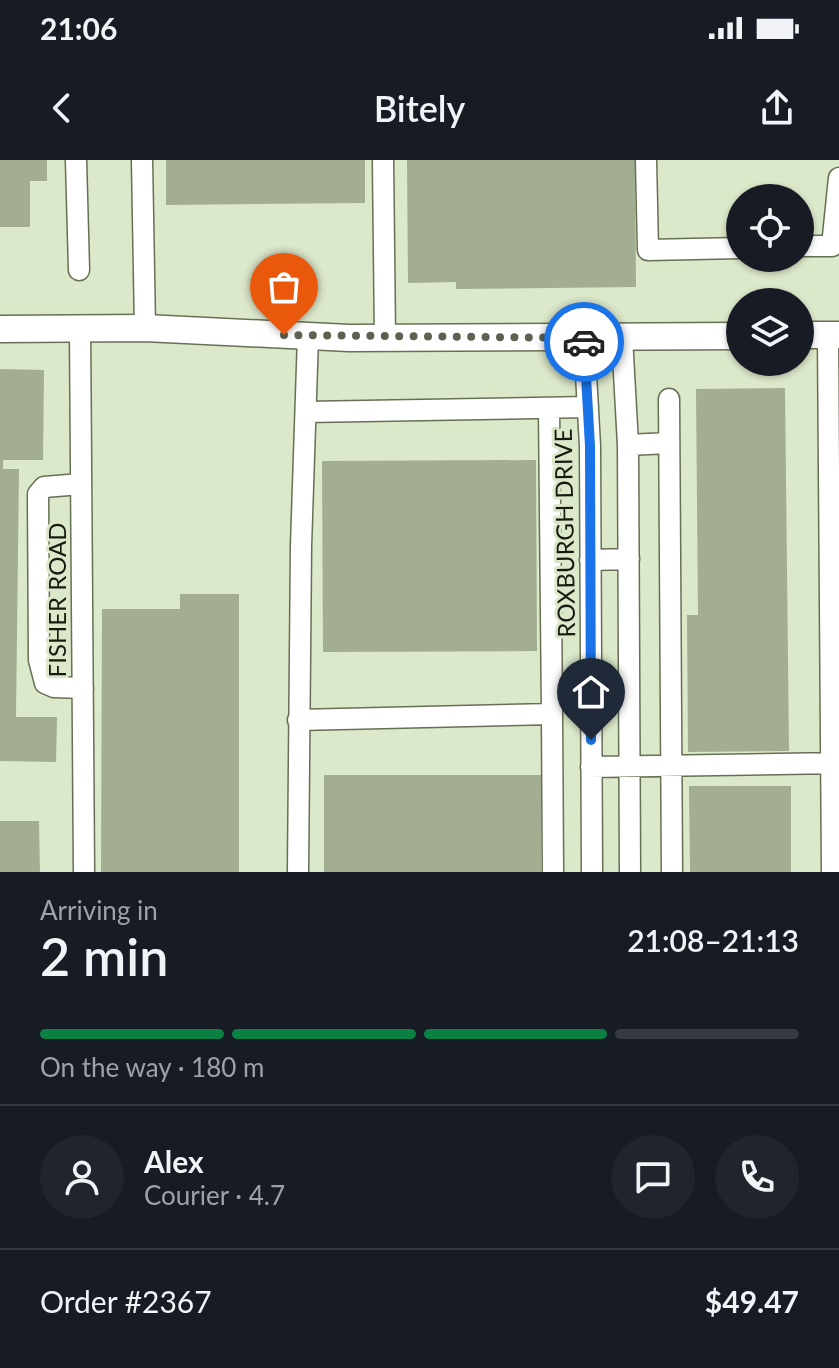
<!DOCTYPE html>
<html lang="en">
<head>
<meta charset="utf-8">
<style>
	:root { --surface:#171b24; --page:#20242c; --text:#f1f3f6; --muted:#9ea1a6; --line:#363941; --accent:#0b8043 }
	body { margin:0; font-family:Lato,sans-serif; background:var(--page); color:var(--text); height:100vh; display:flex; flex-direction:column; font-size:30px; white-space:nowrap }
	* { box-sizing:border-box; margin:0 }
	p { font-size:26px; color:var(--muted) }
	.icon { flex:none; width:44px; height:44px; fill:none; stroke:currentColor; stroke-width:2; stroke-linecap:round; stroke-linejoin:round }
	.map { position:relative; height:712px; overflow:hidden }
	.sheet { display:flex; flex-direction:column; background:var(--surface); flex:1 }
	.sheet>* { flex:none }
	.tools { position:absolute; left:726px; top:24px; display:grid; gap:16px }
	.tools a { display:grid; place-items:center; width:88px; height:88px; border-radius:50%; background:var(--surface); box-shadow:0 2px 6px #0004; font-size:40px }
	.pin { position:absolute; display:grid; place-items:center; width:68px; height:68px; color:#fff; margin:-82px -34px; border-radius:50% 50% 50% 0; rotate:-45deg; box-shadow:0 0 8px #0007 }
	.pin .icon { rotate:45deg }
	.courier { position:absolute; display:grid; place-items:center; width:80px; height:80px; margin:-40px; border:6px solid #1a73e8; border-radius:50%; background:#fff; color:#222; box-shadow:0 2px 10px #0007 }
	.headline em { font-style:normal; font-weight:600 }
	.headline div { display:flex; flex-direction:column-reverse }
	.headline { display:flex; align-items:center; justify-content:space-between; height:136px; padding:0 40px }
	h1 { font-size:52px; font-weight:600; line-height:60px }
	.bar { display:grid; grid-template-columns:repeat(4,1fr); gap:12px 8px; align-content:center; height:96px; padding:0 40px }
	.bar i { height:10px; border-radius:6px; background:var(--line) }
	.bar .current { background:var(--accent) }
	.bar p { grid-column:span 4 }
	.line { display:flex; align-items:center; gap:20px; padding:0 40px; border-top:2px solid var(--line) }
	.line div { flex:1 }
	.round { display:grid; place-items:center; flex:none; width:84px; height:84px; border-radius:42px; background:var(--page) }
	.status { display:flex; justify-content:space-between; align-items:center; height:56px; padding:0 40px; background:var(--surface); direction:ltr }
	.status svg { height:22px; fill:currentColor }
	header { display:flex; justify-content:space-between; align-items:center; height:104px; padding:0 40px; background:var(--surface); font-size:36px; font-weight:600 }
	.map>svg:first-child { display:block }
	.building { fill:#a3ad91 }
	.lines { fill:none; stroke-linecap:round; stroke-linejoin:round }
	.minor-casing { stroke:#667055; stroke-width:23 }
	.major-casing { stroke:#667055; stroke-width:29 }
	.minor { stroke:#fff; stroke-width:20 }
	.major { stroke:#fff; stroke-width:26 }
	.done { stroke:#5b6250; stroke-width:8; stroke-dasharray:0 14.4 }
	.route { stroke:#1a73e8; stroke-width:10 }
	.labels { text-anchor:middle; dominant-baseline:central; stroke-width:6; stroke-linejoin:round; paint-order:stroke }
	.street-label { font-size:24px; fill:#161a0f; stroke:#dce8ca }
</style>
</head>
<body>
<div class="status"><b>21:06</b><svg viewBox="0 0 49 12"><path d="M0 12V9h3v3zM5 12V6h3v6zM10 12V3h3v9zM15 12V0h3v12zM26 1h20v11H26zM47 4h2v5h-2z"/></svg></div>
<header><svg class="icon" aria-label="back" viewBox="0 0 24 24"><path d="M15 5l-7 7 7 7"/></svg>Bitely<svg class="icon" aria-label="share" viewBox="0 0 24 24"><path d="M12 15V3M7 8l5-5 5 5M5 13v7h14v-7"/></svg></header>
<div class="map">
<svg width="839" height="712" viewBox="0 0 839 712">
	<rect width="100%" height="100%" fill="#dce8ca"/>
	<path class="building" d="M0 0H47V21H30V67H0Z
		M166 0H365V43L166 45Z
		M407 0H635L636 127 456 129V122L408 123Z
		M0 209 44 210 43 300H3V309H19L16 557H57L56 602 0 601Z
		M785 228 789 591 688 592 687 455H698L696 229Z
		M536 300 537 491 323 492 322 301Z
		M180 434H239V712H101L102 449H180Z
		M324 615H541V712H324Z
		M689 626H791V712H690Z
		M0 661H39L40 712H0Z"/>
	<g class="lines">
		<g class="minor-casing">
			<path id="minor" d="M76 0 79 110
				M142 0 145 168
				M383 0 385 178
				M646 0 648 90 740 88
				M800 86H832L839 18
				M80 168 84 712
				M828 175 832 712
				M622 177 628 285 630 712
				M584 178 590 286 592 712
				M669 239 672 712
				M306 252 588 247
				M628 285 669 283
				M81 324 44 327 38 334 39 500 45 523 54 527 83 528
				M590 400 629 399
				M552 529 591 527
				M552 554 553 712
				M298 560 552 554 549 248
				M591 607 839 603
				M298 712 301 386 308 176"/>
		</g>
		<g class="major-casing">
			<path id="major" d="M0 169 145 168 349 178 740 176
				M800 175H839"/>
		</g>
		<use href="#minor" class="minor"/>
		<use href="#major" class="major"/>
	</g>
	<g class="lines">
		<path class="done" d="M284 175 584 178V182"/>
		<path class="route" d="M584 182 590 286 591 580"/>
	</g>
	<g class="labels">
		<g class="street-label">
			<text transform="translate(564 373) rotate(-91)">ROXBURGH DRIVE</text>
			<text transform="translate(56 440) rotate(-90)">FISHER ROAD</text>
		</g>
	</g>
</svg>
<div class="tools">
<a><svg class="icon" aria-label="locate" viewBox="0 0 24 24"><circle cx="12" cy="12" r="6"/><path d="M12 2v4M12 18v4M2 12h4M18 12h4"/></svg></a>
<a><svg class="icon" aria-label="layers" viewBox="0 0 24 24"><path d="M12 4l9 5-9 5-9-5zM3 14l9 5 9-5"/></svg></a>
</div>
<div class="pin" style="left:284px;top:175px;background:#ea580c"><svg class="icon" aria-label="bag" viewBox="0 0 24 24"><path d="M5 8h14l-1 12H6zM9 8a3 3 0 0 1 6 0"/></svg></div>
<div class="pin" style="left:591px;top:580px;background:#1f2937"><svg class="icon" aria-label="home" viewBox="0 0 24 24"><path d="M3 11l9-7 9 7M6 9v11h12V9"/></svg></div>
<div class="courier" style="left:584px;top:182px"><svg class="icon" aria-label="car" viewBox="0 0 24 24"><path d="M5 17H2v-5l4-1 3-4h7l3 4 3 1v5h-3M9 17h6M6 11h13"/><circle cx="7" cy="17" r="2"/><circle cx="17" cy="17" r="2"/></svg></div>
</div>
<section class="sheet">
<div class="headline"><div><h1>2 min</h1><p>Arriving in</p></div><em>21:08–21:13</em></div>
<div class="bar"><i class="current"></i><i class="current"></i><i class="current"></i><i></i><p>On the way · 180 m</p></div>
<div class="line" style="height:144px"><a class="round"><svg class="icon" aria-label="person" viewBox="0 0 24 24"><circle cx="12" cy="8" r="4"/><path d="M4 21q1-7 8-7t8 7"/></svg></a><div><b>Alex</b><p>Courier · 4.7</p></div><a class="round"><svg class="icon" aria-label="chat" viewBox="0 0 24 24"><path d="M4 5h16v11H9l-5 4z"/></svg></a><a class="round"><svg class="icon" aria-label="phone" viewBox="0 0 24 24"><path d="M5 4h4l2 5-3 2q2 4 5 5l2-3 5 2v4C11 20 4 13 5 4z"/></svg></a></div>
<div class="line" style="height:104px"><div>Order #2367</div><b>$49.47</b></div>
</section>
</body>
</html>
